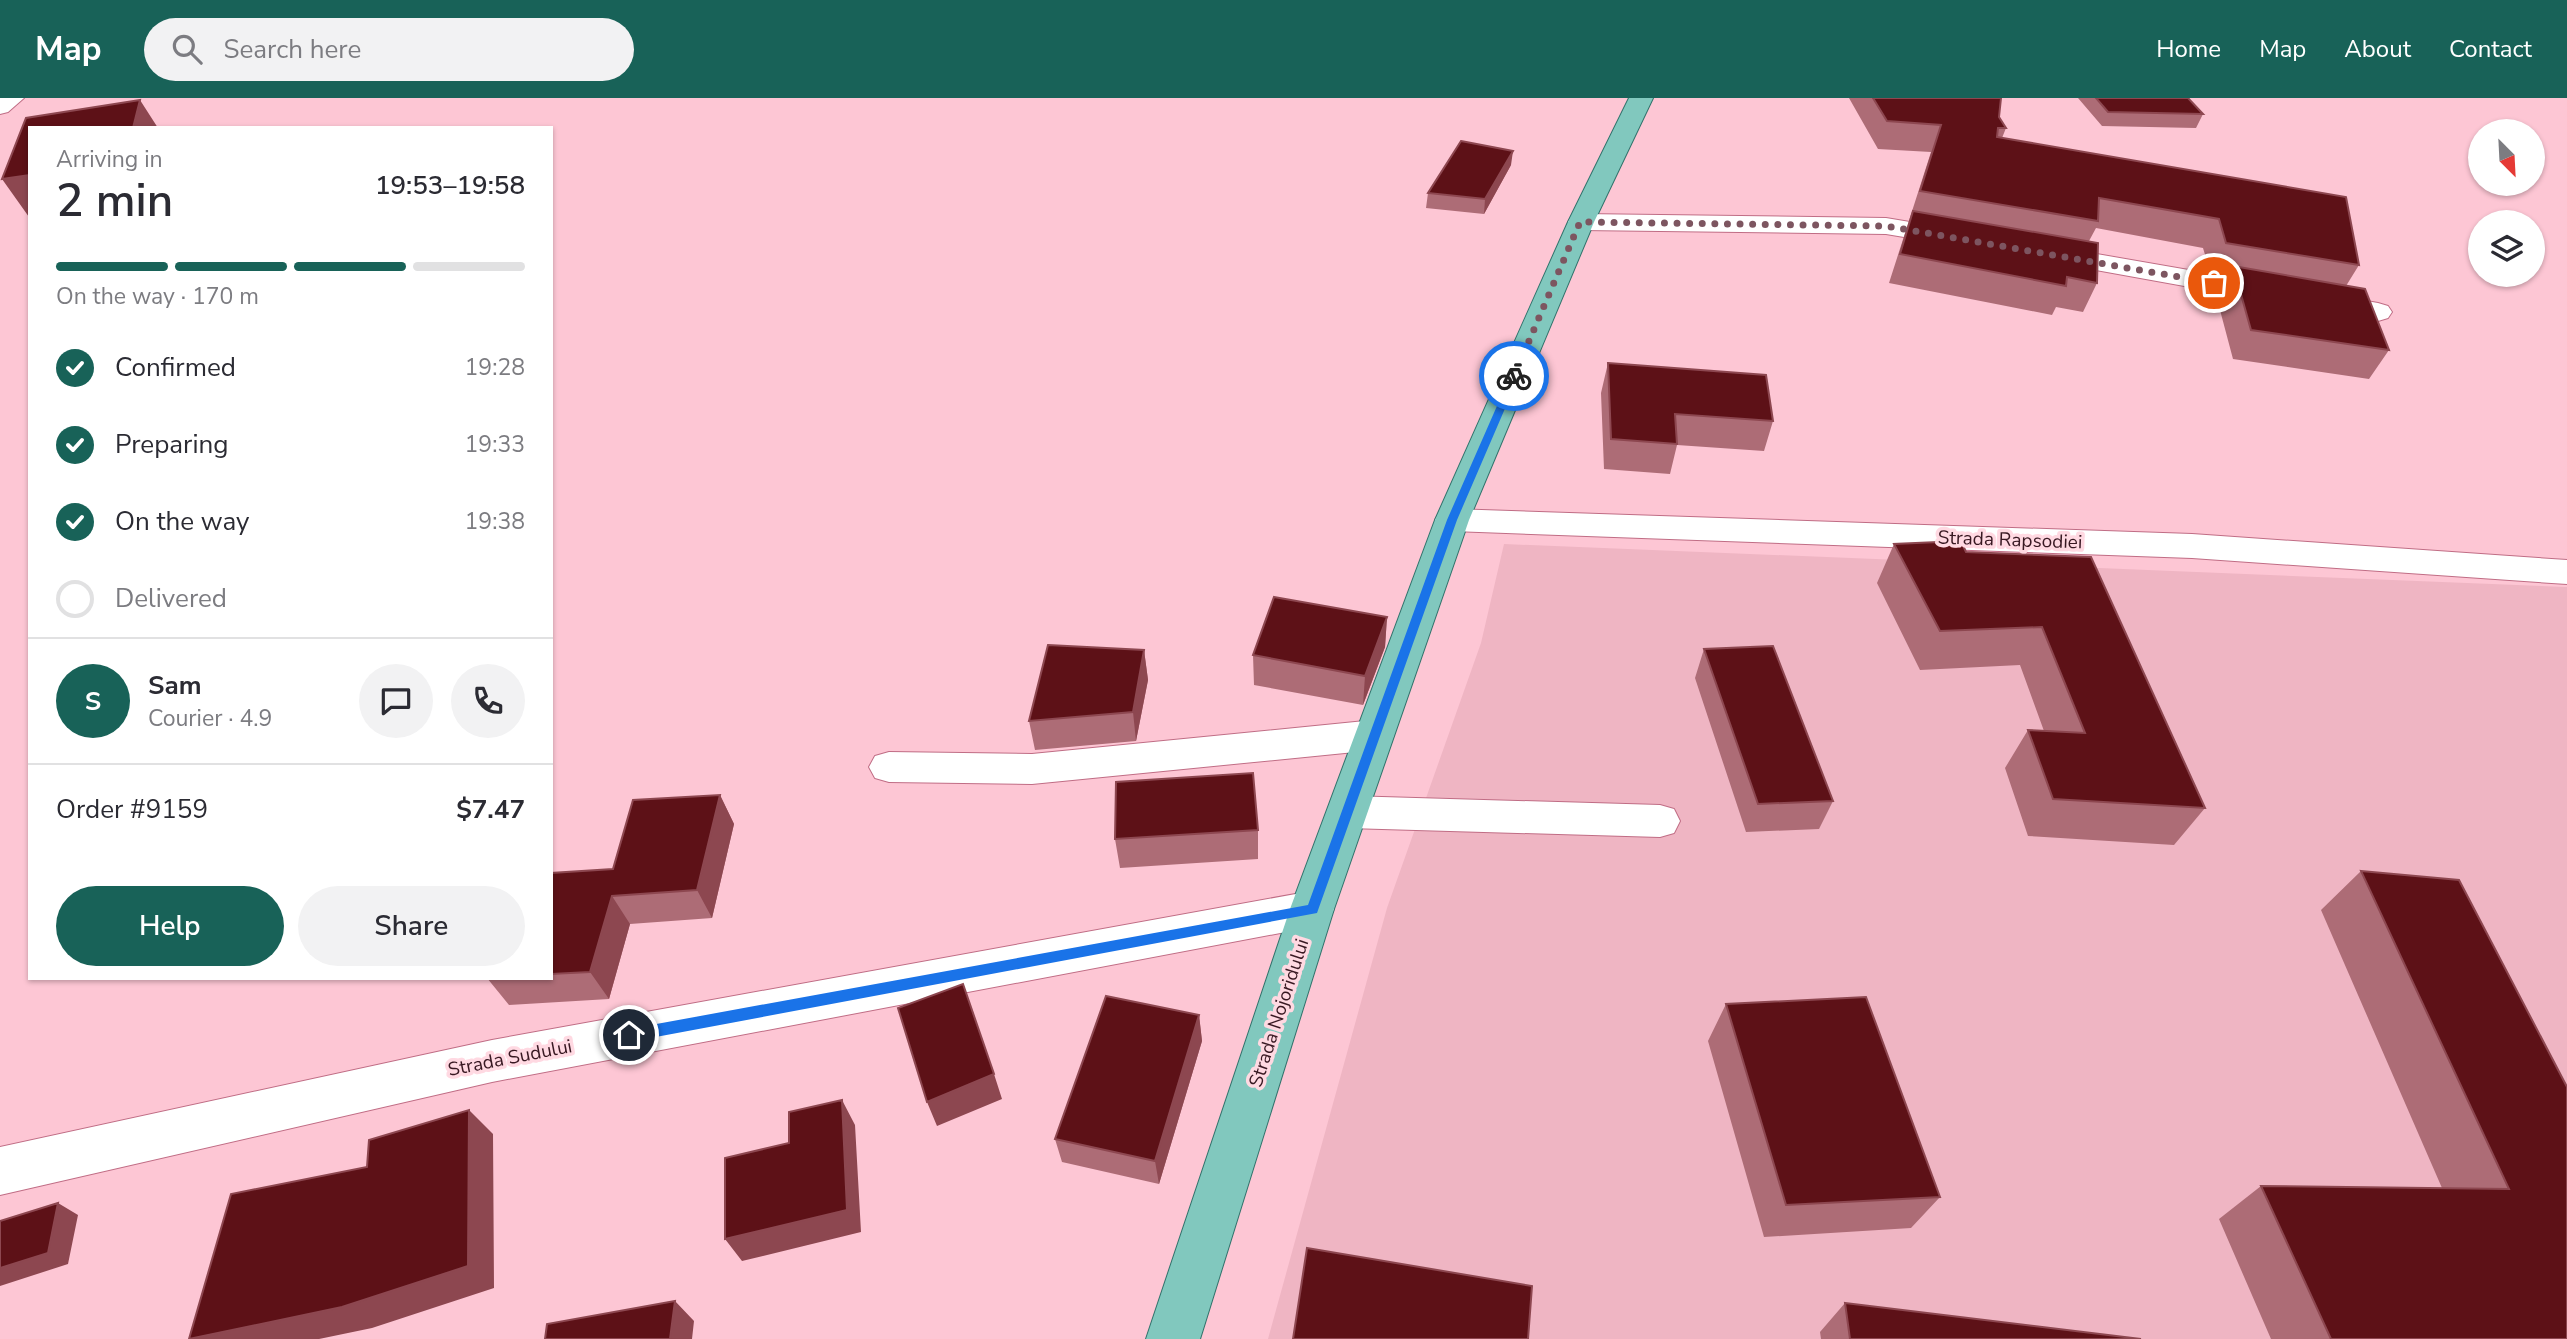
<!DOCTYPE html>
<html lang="en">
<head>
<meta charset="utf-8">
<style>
	:root { --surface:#fff; --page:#f2f2f3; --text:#2b2b33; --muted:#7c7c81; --line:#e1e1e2; --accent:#186258 }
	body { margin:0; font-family:"Nunito Sans",sans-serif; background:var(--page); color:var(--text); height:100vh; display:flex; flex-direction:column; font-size:26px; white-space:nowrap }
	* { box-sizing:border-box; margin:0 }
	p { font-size:23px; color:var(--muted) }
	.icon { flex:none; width:38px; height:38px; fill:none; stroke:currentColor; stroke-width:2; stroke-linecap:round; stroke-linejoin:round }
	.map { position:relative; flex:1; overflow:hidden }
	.side { position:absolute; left:28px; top:28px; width:525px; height:854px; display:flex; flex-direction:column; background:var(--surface); border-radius:0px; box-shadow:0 2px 5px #0004 }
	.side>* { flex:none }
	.needle { width:46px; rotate:156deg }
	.tools { position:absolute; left:2468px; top:21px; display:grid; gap:14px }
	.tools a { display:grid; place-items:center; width:77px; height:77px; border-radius:50%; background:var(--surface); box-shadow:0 2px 5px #0004; font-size:35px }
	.pin { position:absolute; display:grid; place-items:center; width:60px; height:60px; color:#fff; margin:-30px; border:4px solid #fff; border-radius:50%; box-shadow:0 2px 7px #0007 }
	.courier { position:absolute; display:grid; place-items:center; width:70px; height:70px; margin:-35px; border:5px solid #1a73e8; border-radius:50%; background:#fff; color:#222; box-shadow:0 2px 9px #0007 }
	.overview em { font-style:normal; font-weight:600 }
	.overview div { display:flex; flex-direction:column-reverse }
	.overview { display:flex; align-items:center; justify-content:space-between; height:119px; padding:0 28px }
	h1 { font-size:46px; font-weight:600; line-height:52px }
	.bar { display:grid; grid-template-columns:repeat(4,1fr); gap:10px 7px; align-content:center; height:84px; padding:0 28px }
	.bar i { height:9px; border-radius:5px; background:var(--line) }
	.bar .selected { background:var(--accent) }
	.bar p { grid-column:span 4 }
	.line { display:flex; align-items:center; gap:18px; padding:0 28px; border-top:2px solid var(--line) }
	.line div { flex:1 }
	.round { display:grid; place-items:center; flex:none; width:74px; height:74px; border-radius:37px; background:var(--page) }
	ol { padding:0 28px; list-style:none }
	li { display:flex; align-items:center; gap:21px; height:77px }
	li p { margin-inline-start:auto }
	li .icon { padding:7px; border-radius:50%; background:var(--accent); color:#fff; stroke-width:4 }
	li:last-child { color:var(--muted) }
	li i { width:38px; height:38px; border:4px solid var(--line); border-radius:50% }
	.cta { display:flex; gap:14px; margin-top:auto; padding:14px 28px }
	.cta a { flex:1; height:80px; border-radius:42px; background:var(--accent); color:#fff; font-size:28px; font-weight:600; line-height:80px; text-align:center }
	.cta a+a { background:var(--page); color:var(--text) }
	header { display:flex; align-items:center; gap:42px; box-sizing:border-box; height:98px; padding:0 35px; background:var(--accent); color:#fff }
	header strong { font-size:33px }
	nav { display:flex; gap:38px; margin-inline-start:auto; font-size:24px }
	.search { width:490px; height:63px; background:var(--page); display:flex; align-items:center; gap:18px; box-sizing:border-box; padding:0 24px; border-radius:38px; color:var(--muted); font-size:26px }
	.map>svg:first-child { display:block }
	.built { fill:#efb5c3 }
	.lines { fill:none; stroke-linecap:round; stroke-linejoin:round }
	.minor-casing { stroke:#c06d85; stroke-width:2 }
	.major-casing { stroke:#31726b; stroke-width:2 }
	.minor { fill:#fff; fill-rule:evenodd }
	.major { fill:#81c8be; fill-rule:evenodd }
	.wall { fill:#ad6c76 }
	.shaded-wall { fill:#8d4750 }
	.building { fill:#5d1117; stroke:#8d4750; stroke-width:2 }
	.route { fill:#1a73e8 }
	.done { stroke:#7d5560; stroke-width:7; stroke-dasharray:0 12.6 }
	.labels { text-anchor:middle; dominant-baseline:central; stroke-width:7; stroke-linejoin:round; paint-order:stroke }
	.street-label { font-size:19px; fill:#381822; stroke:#ffd9e2 }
</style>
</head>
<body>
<header>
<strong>Map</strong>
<div class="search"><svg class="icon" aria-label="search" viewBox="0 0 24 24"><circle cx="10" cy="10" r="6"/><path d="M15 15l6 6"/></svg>Search here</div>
<nav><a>Home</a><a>Map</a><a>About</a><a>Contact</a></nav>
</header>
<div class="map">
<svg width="2567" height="1241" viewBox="0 0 2567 1241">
	<rect width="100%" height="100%" fill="#fdc6d4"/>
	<path class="built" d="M1504 446 2567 489V1241H1268L1387 810 1481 545Z"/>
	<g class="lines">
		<g class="minor-casing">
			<path id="minor" d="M0 0H24L8 14 0 16Z
				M1581 116 1886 120 1958 132 1968 134 1972 140 1968 146 1958 148 1886 136 1581 132 1572 130 1568 124 1572 118Z
				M2045 147 2378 205 2388 208 2392 214 2388 220 2378 223 2035 161 2031 155 2035 149Z
				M1452 411 2192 436 2567 462V486L2192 460 1452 433 1440 430 1435 422 1440 414Z
				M1375 622 1389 627 1394 637 1389 647 1375 652 1032 686 889 684 875 680 869 669 875 658 889 654 1032 656Z
				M1348 698 1660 707 1674 711 1680 723 1674 735 1660 739 1348 730 1334 726 1328 714 1334 702Z
				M1312 793 1327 798 1334 811 1327 824 1312 829 492 984 0 1097V1049L492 942Z"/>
		</g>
		<g class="major-casing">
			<path id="major" d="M1629 0H1653L1594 124 1469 422 1334 811 1200 1241H1146L1290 811 1435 422 1568 124Z"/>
		</g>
		<use href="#minor" class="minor"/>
		<use href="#major" class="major"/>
	</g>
	<path class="wall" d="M1849 0H2001L1999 19 2006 30 2002 40 2359 167 2346 188 2389 252 2369 281 2233 261 2216 197 2228 176 2210 173 2203 150 2096 130 2089 143 2097 185 2083 214 2056 209 2052 217 1889 185 1931 54 1878 51Z
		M2078 0H2188L2203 16 2196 30 2102 28Z
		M1511 67 1484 116 1426 110 1428 95Z
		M1608 265 1773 323 1764 353 1677 347 1670 376 1604 371 1601 295Z
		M1894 446 1966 454 2091 459 2205 710 2174 747 2028 738 2005 670 2028 632 2044 633 2020 567 1920 572 1877 485Z
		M1387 519 1385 549 1363 607 1254 587 1253 557Z
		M1704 551 1833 703 1819 731 1746 734 1695 580Z
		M1144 552 1148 582 1136 643 1035 652 1029 623Z
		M720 697 734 726 712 820 630 826 609 901 509 907 487 880H551V775L613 771Z
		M1258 732V761L1120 770 1115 741Z
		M2361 773 2567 989V1241H2271L2219 1121 2261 1088 2442 1090 2321 812Z
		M1726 906 1940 1099 1911 1130 1764 1139 1708 943Z
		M1199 917 1202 943 1159 1086 1062 1064 1055 1041Z
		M1845 1205 2141 1241H1821L1820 1234Z"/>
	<path class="shaded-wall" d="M140 2 158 30H133Z
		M1513 53 1511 67 1484 116 1485 101Z
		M30 77V118L29 119 2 81Z
		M1387 519 1385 549 1363 607 1365 578Z
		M1144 552 1148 582 1136 643 1133 614Z
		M720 697 734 726 712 820 697 792Z
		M612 798 630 826 609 901 590 874Z
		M1199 917 1202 943 1159 1086 1155 1063Z
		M994 976 1002 1001 937 1028 927 1004Z
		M842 1002 855 1027 861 1134 742 1163 725 1141Z
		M469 1012 493 1036 494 1190 372 1230 319 1241H191Z
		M58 1105 78 1117 68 1166 0 1188V1170Z
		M675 1203 694 1223 692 1241H670Z"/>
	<path class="building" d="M1873 0H2001L1999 19 2006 30H1998L1997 39 2346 99 2359 167 2226 145 2219 121 2099 100 2098 123 1920 93 1941 27 1887 23Z
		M2096 0H2188L2203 16 2108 14Z
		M140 2 133 30H30V77L2 81 26 20Z
		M1461 43 1513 53 1485 101 1428 95Z
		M1913 113 2098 145 2097 185 2067 179 2066 188 1900 156Z
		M2233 168 2365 191 2389 252 2251 232Z
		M1608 265 1766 277 1773 323 1675 316 1677 346 1611 341Z
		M1961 443 1966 454 2091 459 2205 710 2053 701 2028 632 2085 635 2042 529 1940 533 1894 446Z
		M1274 499 1387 519 1365 578 1253 557Z
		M1048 547 1144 552 1133 614 1029 623Z
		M1773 548 1833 703 1758 706 1704 551Z
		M1253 675 1258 732 1115 741 1116 684Z
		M720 697 697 792 612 798 590 874 551 876V775L613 771 633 702Z
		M2361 773 2459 782 2567 989V1241H2331L2261 1088 2509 1091Z
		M963 886 994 976 927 1004 898 910Z
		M1106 898 1199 917 1155 1063 1055 1041Z
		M1866 899 1940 1099 1786 1107 1726 906Z
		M842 1002 847 1112 725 1141V1060L789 1045V1014Z
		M469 1012 468 1168 342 1209 189 1241 231 1096 367 1069 369 1042Z
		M58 1105 48 1155 0 1170V1123Z
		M1307 1150 1532 1188 1528 1241H1293Z
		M675 1203 670 1241H545L547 1226Z
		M1845 1205 2141 1241H1850Z"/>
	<path class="route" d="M1511 276 1519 278 1457 422 1317 815 629 944 624 942 622 937 629 931 1308 807 1447 422Z"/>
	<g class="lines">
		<path class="done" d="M1514 278 1580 124 1886 128 2214 185"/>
	</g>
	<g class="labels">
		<g class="street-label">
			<text transform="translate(2010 442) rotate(2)">Strada Rapsodiei</text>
			<text transform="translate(1279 915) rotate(-72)">Strada Nojoridului</text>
			<text transform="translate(510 960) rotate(-11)">Strada Sudului</text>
		</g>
	</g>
</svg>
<div class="tools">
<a><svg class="needle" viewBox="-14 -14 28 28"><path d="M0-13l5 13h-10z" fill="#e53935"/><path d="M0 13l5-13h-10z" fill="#7c7c81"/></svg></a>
<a><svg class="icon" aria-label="layers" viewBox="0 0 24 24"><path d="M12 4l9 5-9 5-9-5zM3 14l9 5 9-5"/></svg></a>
</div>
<div class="pin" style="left:2214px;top:185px;background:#ea580c"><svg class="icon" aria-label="bag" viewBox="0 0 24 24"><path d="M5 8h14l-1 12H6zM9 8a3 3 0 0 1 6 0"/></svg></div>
<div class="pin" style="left:629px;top:937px;background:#1f2937"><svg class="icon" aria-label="home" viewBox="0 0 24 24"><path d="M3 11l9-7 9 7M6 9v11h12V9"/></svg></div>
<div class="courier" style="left:1514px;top:278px"><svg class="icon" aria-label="bike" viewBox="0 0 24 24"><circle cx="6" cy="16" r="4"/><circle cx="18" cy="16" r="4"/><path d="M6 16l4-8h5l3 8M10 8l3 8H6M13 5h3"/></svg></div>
<section class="side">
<div class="overview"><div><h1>2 min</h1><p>Arriving in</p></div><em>19:53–19:58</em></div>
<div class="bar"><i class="selected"></i><i class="selected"></i><i class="selected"></i><i></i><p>On the way · 170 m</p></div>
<ol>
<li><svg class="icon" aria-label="check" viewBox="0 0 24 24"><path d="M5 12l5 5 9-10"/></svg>Confirmed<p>19:28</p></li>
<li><svg class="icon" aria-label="check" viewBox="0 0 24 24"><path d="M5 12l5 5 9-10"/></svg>Preparing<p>19:33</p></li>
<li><svg class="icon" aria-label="check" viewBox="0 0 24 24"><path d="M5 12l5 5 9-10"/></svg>On the way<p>19:38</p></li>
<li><i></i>Delivered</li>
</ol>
<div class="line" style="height:126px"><b class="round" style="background:var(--accent);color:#fff">S</b><div><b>Sam</b><p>Courier · 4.9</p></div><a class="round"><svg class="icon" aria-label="chat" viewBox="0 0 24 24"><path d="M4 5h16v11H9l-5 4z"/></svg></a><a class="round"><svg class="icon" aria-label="phone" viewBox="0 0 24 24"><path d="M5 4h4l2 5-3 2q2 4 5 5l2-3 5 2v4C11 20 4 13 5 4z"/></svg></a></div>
<div class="line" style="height:91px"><div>Order #9159</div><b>$7.47</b></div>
<div class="cta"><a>Help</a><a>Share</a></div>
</section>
</div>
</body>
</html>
